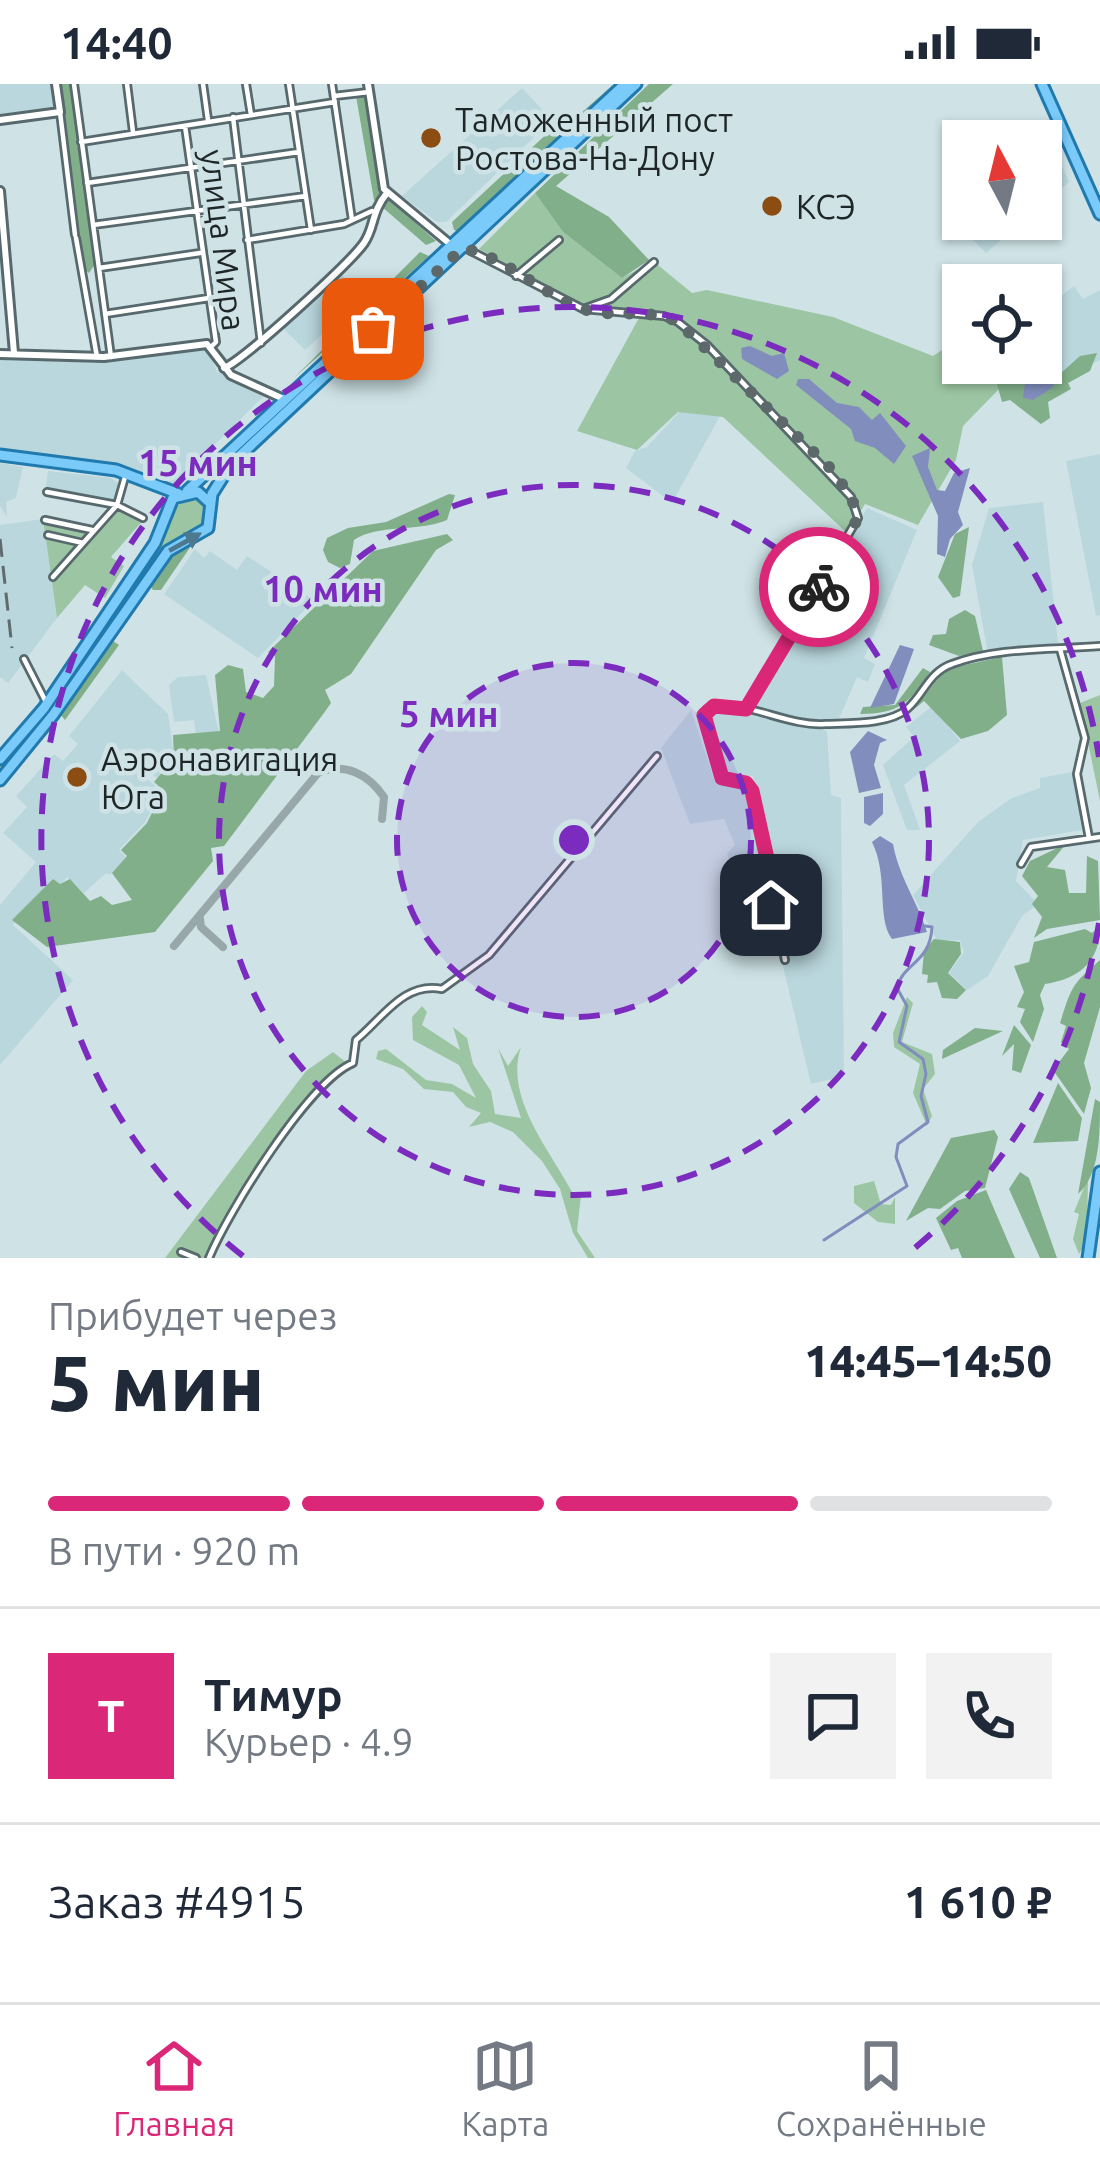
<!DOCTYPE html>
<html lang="ru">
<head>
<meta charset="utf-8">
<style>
	:root { --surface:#fff; --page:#f2f2f3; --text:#1f2937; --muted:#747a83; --line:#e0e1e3; --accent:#db2777 }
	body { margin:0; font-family:Ubuntu,sans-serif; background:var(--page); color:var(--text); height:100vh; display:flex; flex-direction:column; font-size:45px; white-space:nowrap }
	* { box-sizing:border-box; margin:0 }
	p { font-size:39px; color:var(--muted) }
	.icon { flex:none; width:66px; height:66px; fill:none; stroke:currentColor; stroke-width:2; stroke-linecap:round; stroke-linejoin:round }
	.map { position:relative; height:1174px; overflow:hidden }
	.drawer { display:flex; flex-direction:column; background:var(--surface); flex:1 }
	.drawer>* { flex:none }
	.needle { width:78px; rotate:353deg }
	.fabs { position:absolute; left:942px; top:36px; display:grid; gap:24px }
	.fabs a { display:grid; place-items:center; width:120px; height:120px; border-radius:0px; background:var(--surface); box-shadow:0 3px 9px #0004; font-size:60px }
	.pin { position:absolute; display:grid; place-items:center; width:102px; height:102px; color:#fff; margin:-51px; border-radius:24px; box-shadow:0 6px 18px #0006 }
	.courier { position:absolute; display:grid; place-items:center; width:120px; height:120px; margin:-60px; border:9px solid #db2777; border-radius:50%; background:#fff; color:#222; box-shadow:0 3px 15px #0007 }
	.head em { font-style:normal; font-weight:800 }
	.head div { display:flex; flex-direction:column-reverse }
	.head { display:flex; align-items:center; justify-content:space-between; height:204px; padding:0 48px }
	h1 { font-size:78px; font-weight:800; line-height:90px }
	.bar { display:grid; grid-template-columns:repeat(4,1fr); gap:18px 12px; align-content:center; height:144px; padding:0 48px }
	.bar i { height:15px; border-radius:9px; background:var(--line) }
	.bar .current { background:var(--accent) }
	.bar p { grid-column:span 4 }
	.line { display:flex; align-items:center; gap:30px; padding:0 48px; border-top:3px solid var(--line) }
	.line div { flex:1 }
	.round { display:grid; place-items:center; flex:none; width:126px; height:126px; border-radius:0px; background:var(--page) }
	.status { display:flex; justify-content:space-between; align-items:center; height:84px; padding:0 60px; background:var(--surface); direction:ltr }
	.status svg { height:33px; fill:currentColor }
	.menu { display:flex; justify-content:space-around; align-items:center; height:168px; border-top:3px solid var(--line); background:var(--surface); font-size:33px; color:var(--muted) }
	.menu a { display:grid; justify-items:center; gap:6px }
	.menu .current { color:var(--accent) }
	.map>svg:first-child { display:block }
	.built { fill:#bad7dd }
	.green { fill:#9cc6a3 }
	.forest { fill:#81af89 }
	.water { fill:#808dbd }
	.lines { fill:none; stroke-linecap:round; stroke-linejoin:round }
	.stream { stroke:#808dbd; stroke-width:3 }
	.taxiway { stroke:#97a7aa; stroke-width:8 }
	.minor-casing { stroke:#57696d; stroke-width:10 }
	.tertiary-casing { stroke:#57696d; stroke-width:12 }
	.primary-casing { stroke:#207aae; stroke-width:15 }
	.minor { stroke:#fff; stroke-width:4.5 }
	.tertiary { stroke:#fff; stroke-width:6 }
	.primary { stroke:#7acafa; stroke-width:9 }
	.rail { stroke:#5f6b6e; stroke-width:3; stroke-dasharray:18 9; stroke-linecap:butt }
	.oneway { fill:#4c7890 }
	.done { stroke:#5c686a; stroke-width:12; stroke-dasharray:0 21.6 }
	.route { stroke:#db2777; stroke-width:15 }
	.ring { fill:none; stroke:#7b2cbf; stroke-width:6; stroke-dasharray:21 15 }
	.poi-dot { fill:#8c4d13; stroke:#cfe3e7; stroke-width:4.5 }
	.labels { text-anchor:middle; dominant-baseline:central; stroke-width:9; stroke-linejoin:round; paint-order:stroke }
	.poi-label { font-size:33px; fill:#1e2627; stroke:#cfe3e7; text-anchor:start }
	.street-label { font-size:33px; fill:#1e2627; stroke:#cfe3e7 }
	.centre { fill:#7b2cbf; stroke:#cfe3e7; stroke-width:6 }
	.ring-label { font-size:36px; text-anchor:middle; font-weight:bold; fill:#7b2cbf; stroke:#cfe3e7; stroke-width:9; stroke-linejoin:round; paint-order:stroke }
</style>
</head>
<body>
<div class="status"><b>14:40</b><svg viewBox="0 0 49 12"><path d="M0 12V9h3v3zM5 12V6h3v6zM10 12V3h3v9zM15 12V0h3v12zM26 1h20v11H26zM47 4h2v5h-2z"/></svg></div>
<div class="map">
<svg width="1100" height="1174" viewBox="0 0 1100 1174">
	<rect width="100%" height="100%" fill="#cfe3e7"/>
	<path class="built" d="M0 0H53L56 24 0 30Z
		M522 4 552 36 446 138H437L402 112Z
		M1053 61 1069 98 1041 122V72Z
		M976 135H1026L986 169 964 147Z
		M341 190 363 212 305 266 283 244Z
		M1047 195 1061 212 1074 202 1083 215 1100 206V276L1065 292 1041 279V201H1037Z
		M207 262 217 288 268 308 205 370 208 376 191 393 169 406 117 383 0 365V274L103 278Z
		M682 325 720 332 672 419 626 384 635 367 647 363Z
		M1100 370V531L1096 532 1066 377Z
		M0 379 23 383 16 414 6 418 7 433 0 422Z
		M48 387 111 394 118 399 114 419 45 408Z
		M1043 418 1058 559 987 565 972 481 989 424Z
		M867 424 917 446 864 574 875 580 868 598 857 593 838 637 791 636 753 625Z
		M43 435 57 534 8 599 0 593V441Z
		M195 465 204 474 210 467 237 486 247 472 314 516 258 574 164 510Z
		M122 586 168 630 174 671 157 694 122 665 119 669 162 708 145 738 119 766 126 773 110 791 106 789 84 809 67 793 60 801 53 795 13 841 73 896 0 981V821L36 778 3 749 27 723 16 712 54 670 63 677 78 660 69 652Z
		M206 591 219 649 196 651 194 636 174 638 169 601 178 593Z
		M932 622 960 657 904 701 920 746H907L883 681 914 653 906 643Z
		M717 624 827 647 831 711 841 714 844 992 811 1000 782 878 772 862 784 858 774 821 781 818 753 692 728 697 721 685 707 638V627Z
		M691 626 715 698 749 705 769 792 771 829 756 834 735 779 729 776 727 769 735 761 724 735 690 740 661 664Z
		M1072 688 1082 746 1023 756 1016 797 1038 820 1022 832 988 892 967 906 949 889 964 868 960 856 937 857 913 811 978 738 1010 715 1040 704V694Z"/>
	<path class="green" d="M535 109 563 148 622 194 653 177 692 209 707 206 833 233 933 272 963 252V279H991L999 305 963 342 956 376 918 441 865 420 847 449 723 333 678 328 637 366 577 347 640 232 586 223 479 165Z
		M192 413 206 421 208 436 160 472 0 693V679L161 455 175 423Z
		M115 420 145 434 111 473 124 482 105 514 85 501 57 534 43 435 94 445Z
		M1100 611V717L1080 619Z
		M907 913 913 919 902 958 932 970 935 990 923 1005 932 1032 927 1042 913 1009 920 980 894 963 893 949Z
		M422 922 427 928 422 941 460 966 453 943 467 954 473 980 491 1007 495 1030 521 1034 498 964 508 982 521 963C504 1013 549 1065 572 1108L581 1111 577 1147 595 1174H588L573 1149 560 1105 542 1077 513 1048 490 1038 469 1043 481 1029 466 1023 453 1008 424 1005 403 985 376 975 378 967 386 965 426 996 452 1000 476 1014 459 981 413 956 412 933Z
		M333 968 347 979C291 1036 240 1100 209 1174H165L306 987Z
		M1088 1094 1087 1156 1079 1170 1073 1155 1079 1130 1074 1128Z
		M874 1097 881 1120 891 1121 895 1113V1140L878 1138 854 1119V1102Z"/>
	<path class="forest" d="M60 0H72L95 180 89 189 82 183Z
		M614 0H620L460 148 454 146 452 138 553 44 565 43Z
		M649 0H673L556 102 609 133 649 176 622 194 563 148 535 109Z
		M366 11 383 110 436 157 426 161 374 116 356 12Z
		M420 168 429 172 294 294Z
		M1097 269 1090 287 1068 299 1071 305 1048 318 1050 334 1041 340 1010 316 1002 318 991 279H1023L1025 289 1041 279 1061 289 1080 272Z
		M449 410 455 411 447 436C419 448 377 440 354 456L350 480 340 484 328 478 323 466 327 454 348 444 386 438Z
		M969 443 960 512 953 514 938 493 955 450Z
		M447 450 453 456 436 466 351 590 325 606 331 619 324 629 224 762 211 764 213 777 155 848 47 863 12 836 53 795 60 800 70 795 90 817 101 812 112 821 132 816 112 789 127 772 121 766 147 739 163 706 154 698 174 674 173 651 220 647 215 591 228 581 243 585 246 608 263 614 274 602 275 572 268 568 373 467Z
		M191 462 161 506H153L149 500 171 472Z
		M965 526 975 532 983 567 959 572 929 561 933 551 946 550 949 535Z
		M110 555 119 561 65 636 59 629Z
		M1002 573 1007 631 988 647 961 655 924 617 912 627 946 585Z
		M923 584 930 588C910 619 898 630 860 630L863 623 895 621Z
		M1066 760 1047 783 1065 786 1069 809H1086L1087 772 1098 777 1100 836 1047 845 1034 854 1042 833 1032 820 1038 812 1022 792 1030 777Z
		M1100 842C1100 879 1078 895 1045 900L1040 911 1044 925 1033 958 1020 938 1025 925 1017 923 1024 908 1014 882 1029 878 1034 858 1085 845 1092 849Z
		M934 855 960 858 961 870 948 889 966 906 957 915 942 914 937 898 927 899 928 891 922 890 924 867Z
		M1100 876V923L1084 979 1091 1004 1084 1030 1053 986 1069 965 1061 958 1066 942 1060 939C1072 901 1072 901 1100 876Z
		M1014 941 1031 961 1021 989 1012 986 1014 960 1002 972Z
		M975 944 1003 947 942 975 943 966Z
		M1058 999 1082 1034 1078 1057 1033 1059Z
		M1095 1015 1100 1018C1100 1050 1100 1091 1078 1110Z
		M994 1046 998 1053 985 1104 965 1107 940 1125 928 1124 906 1137 951 1054Z
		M1020 1088 1029 1094 1057 1174H1040L1009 1105Z
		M986 1106 1015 1174H962L958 1164 951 1166 936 1134 957 1117Z"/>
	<path class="water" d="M750 262 772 272 784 269 789 287 777 295 742 275 741 264Z
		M1050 287 1059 291 1052 304 1033 316 1023 314 1025 299Z
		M798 295H809L837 319 859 323 872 336 880 329 906 362 894 380 875 364 855 357 851 345 796 301Z
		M930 364 928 383 937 406 945 407 954 389 970 384 958 428 963 441 950 455 945 473 937 470 938 432 912 372Z
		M900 561 914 565 894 620 870 624Z
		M868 647 887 656 880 659 874 681 881 704 859 709 850 668Z
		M883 709V730L870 742 864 739V713Z
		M880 752 893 760C899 793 917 817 927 848L892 855C876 833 889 792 872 758Z"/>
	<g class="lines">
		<path class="stream" d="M824 1156 907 1102 896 1073 898 1060 928 1038 921 1012 926 990 923 975 899 958 907 922 897 904C903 878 930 880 932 843L925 842"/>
		<path class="taxiway" d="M200 835 201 843 223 863
			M174 862 318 689C345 678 368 690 384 713L382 735"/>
		<g class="minor-casing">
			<path id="minor" d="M74 0 111 273
				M127 0 133 48
				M203 0 208 36
				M246 0 251 31
				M289 0 311 146
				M332 0 352 136
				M334 12 369 8
				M60 28 75 151
				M233 33 261 259
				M185 42 216 258 212 262
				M81 58 335 18
				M87 99 299 68
				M93 141 306 112
				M76 154 97 273
				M247 156 344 140 372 127
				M467 165 583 225 664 232 678 238 707 261 851 413 858 434 746 625
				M99 184 200 169
				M516 192 559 156
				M583 225 611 215 654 178
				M105 230 209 214
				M47 408 117 421 143 434
				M45 436 92 446
				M48 451 83 459
				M53 493 117 421 125 393
				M1060 565 1085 654 1077 690 1089 754
				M24 575 46 618
				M1021 780 1031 763 1100 753
				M785 876 752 708 746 699 722 694 704 636 707 625C743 613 786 643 825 640 848 639 889 641 907 625 924 610 929 588 952 580 997 563 1052 566 1100 562
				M181 1168 196 1174
				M209 1174C228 1128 309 997 353 979L356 956C382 935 404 897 442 905L489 871 657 672"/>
		</g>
		<g class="tertiary-casing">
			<path id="tertiary" d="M368 0 384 105 450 160
				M0 36 60 28 56 0
				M0 107 14 269
				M0 270 104 273 207 260 231 291 286 316
				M224 284C244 276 350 179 364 159 375 143 371 128 387 109"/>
		</g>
		<g class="primary-casing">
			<path id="primary" d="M1042 0 1100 130
				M0 371 116 386 179 410
				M187 407 625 0
				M0 675 44 624 155 459 173 414 198 408 211 420
				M0 696 53 631 168 467 208 444 212 410 231 380 636 0
				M1088 1174 1100 1088"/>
		</g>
		<use href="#minor" class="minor"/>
		<use href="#tertiary" class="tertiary"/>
		<use href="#primary" class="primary"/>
		<path class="rail" d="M0 455 12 564"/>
	</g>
	<defs><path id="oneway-solid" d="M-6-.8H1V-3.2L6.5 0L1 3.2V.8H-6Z" transform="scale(3)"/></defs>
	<use class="oneway" href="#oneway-solid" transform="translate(185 458) rotate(-29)"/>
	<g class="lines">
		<path class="done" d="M373 245 462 165C495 166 546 213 583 225 614 235 648 223 678 238L829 383 851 412 858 434 819 503"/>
		<path class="route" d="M771 821 772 797 752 707 746 699 722 694 704 631 714 622 746 625 819 503"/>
	</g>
	<circle cx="574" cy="756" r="177" fill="#7b2cbf" fill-opacity=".12"/>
	<g class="ring">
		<circle cx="574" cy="756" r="177"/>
		<circle cx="574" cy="756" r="355"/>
		<path d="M1099 839A532 532 0 0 1 905 1172M243 1172A532 532 0 1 1 1099 673"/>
	</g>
	<g class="poi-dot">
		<circle cx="431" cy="54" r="12"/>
		<circle cx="772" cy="122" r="12"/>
		<circle cx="77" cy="693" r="12"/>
	</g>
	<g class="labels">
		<g class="poi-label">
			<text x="455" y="35">Таможенный пост<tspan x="455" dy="38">Ростова-На-Дону</tspan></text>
			<text x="796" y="122">КСЭ</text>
			<text x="101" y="674">Аэронавигация<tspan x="101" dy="38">Юга</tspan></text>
		</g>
		<g class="street-label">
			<text transform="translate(224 156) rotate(83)">улица Мира</text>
		</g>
	</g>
	<circle cx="574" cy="756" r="18" class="centre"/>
	<g class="ring-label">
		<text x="198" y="392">15 мин</text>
		<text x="323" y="518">10 мин</text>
		<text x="449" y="643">5 мин</text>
	</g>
</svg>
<div class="fabs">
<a><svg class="needle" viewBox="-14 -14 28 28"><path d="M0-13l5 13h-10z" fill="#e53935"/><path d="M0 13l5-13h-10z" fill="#747a83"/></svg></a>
<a><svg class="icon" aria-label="locate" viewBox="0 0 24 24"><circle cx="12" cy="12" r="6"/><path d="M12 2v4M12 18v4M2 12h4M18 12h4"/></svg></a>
</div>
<div class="pin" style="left:373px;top:245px;background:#ea580c"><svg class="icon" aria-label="bag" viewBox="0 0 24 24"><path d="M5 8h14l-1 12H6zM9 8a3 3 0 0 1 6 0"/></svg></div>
<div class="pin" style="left:771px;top:821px;background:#1f2937"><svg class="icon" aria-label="home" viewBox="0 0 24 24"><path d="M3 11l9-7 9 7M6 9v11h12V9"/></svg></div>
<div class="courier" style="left:819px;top:503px"><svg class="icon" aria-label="bike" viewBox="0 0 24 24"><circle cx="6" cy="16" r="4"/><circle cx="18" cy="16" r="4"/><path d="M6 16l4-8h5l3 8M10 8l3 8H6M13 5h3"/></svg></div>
</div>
<section class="drawer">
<div class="head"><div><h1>5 мин</h1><p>Прибудет через</p></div><em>14:45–14:50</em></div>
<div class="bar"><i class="current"></i><i class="current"></i><i class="current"></i><i></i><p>В пути · 920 m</p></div>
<div class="line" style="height:216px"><b class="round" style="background:var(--accent);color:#fff">Т</b><div><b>Тимур</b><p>Курьер · 4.9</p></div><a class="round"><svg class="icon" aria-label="chat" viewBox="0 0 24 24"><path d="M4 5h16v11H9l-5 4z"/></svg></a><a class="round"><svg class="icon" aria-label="phone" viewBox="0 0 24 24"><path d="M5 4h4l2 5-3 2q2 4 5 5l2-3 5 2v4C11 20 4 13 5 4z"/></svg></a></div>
<div class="line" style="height:156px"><div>Заказ #4915</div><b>1 610 ₽</b></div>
</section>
<nav class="menu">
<a class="current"><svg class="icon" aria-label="home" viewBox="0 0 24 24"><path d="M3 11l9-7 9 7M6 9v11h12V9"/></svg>Главная</a>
<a><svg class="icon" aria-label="map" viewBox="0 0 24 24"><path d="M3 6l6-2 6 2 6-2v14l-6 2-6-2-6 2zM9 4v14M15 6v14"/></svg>Карта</a>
<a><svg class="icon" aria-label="saved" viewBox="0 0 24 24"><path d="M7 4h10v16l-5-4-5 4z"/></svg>Сохранённые</a>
</nav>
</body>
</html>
